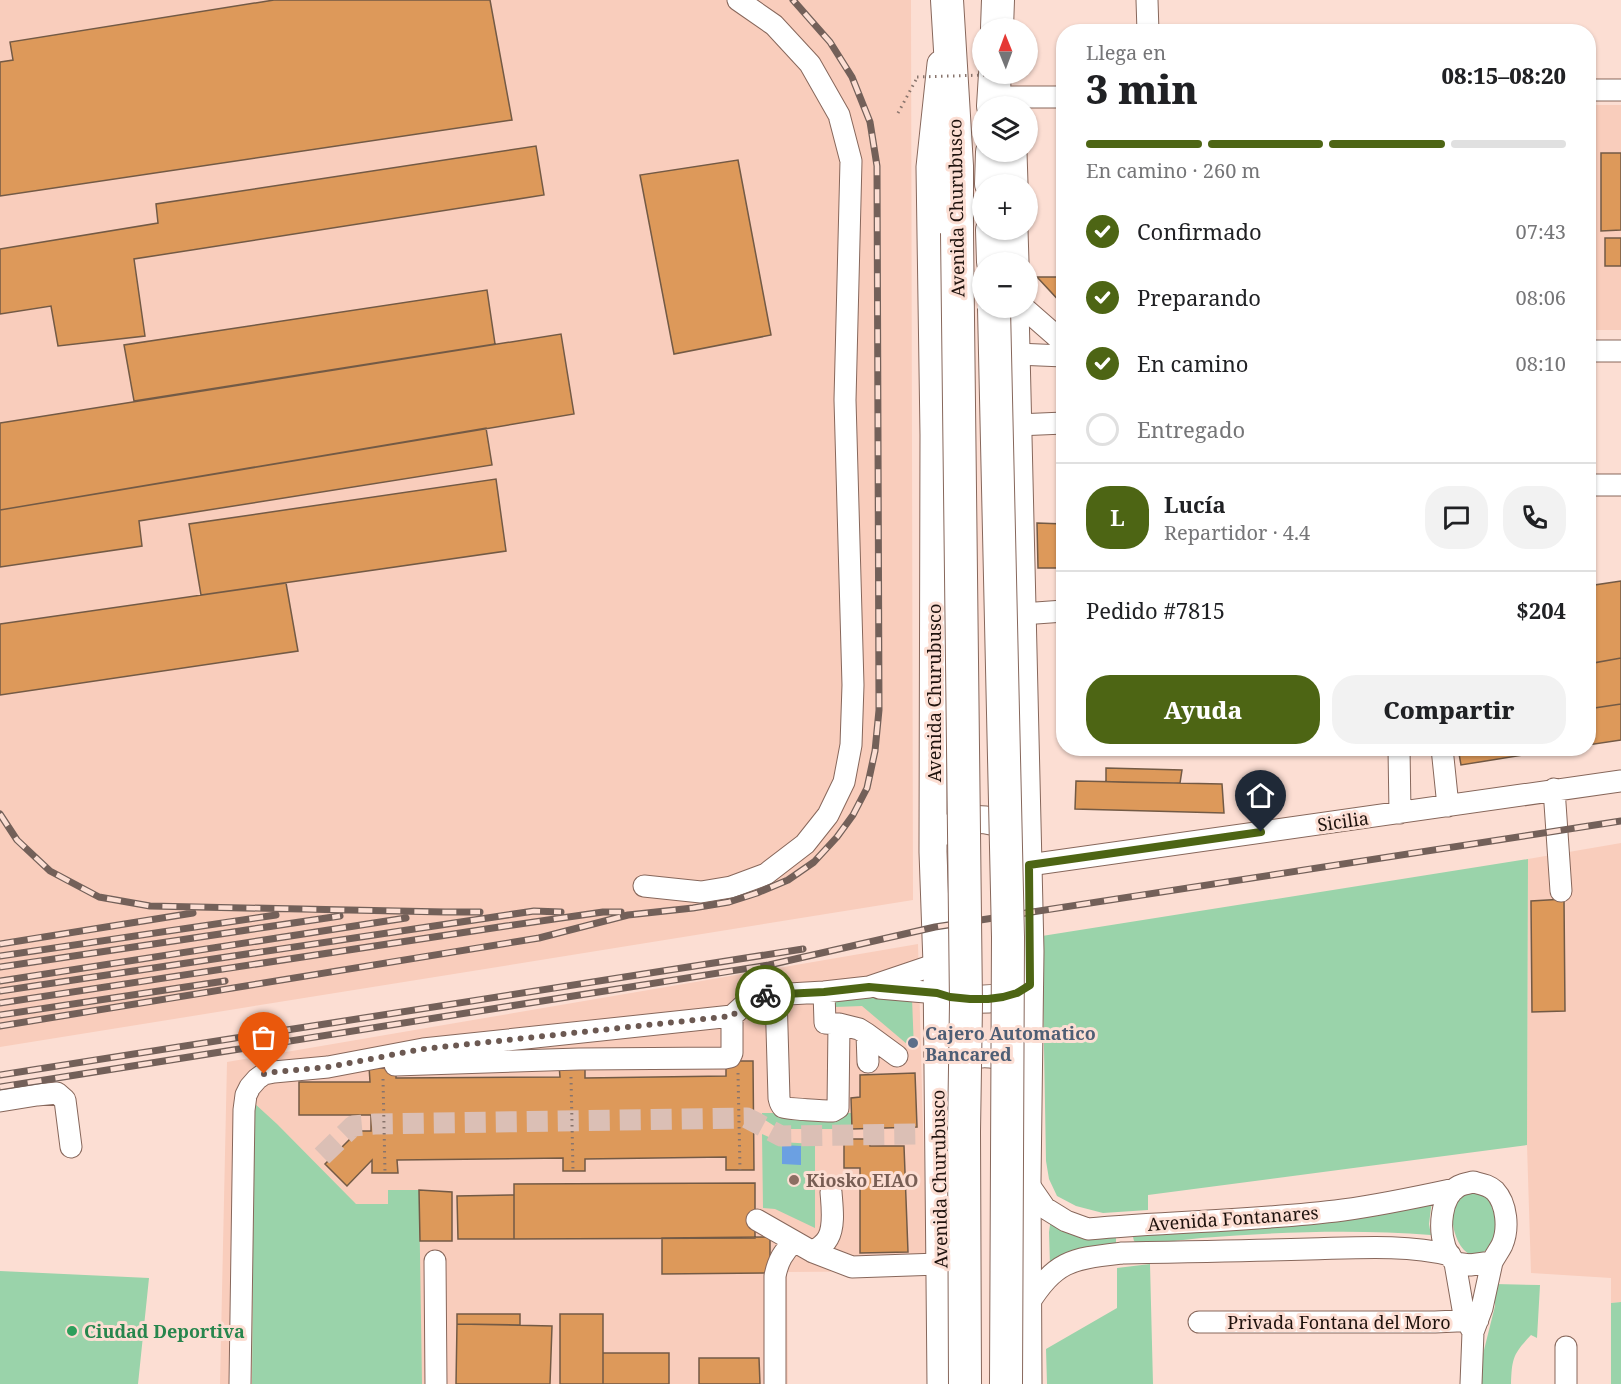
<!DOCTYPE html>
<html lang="es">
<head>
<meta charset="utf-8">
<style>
	:root { --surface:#fff; --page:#f2f2f2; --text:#202124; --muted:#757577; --line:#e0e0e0; --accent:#4d6514 }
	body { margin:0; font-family:"Noto Serif",serif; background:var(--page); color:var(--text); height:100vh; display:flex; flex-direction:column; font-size:22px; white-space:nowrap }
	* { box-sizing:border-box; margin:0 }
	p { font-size:20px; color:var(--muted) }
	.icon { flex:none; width:33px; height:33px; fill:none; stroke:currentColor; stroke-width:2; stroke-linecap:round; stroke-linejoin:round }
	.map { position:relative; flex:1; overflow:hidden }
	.sheet { position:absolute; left:1056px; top:24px; width:540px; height:732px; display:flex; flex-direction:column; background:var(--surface); border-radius:24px; box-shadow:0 2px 4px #0004 }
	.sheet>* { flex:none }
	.needle { width:39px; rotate:359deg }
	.controls { position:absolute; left:972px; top:18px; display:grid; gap:12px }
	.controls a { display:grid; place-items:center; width:66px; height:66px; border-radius:50%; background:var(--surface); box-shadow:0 2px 4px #0004; font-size:30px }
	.pin { position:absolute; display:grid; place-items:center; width:51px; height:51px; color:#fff; margin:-62px -26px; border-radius:50% 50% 50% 0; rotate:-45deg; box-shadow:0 0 6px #0007 }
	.pin .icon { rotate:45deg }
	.courier { position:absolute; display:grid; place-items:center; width:60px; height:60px; margin:-30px; border:4px solid #4d6514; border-radius:50%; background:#fff; color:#222; box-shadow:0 2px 8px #0007 }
	.head em { font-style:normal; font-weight:800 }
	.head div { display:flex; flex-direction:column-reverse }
	.head { display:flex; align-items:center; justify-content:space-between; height:102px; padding:0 30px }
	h1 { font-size:39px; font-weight:800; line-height:45px }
	.bar { display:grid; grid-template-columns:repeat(4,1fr); gap:9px 6px; align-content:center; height:72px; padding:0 30px }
	.bar i { height:8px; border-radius:4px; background:var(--line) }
	.bar .active { background:var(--accent) }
	.bar p { grid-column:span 4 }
	.line { display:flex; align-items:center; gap:15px; padding:0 30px; border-top:2px solid var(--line) }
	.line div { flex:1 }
	.round { display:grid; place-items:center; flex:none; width:63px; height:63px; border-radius:24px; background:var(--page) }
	ol { padding:0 30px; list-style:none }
	li { display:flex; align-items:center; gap:18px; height:66px }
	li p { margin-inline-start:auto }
	li .icon { padding:6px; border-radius:50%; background:var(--accent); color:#fff; stroke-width:4 }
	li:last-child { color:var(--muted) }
	li i { width:33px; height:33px; border:3px solid var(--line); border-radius:50% }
	.cta { display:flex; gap:12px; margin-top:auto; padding:12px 30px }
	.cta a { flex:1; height:69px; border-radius:24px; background:var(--accent); color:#fff; font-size:24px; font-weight:800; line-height:69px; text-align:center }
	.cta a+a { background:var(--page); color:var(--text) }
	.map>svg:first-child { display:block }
	.built { fill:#f9cdbc }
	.green { fill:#9ad3aa }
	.water { fill:#6ba0e2 }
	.building { fill:#dd995a; stroke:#735a45; stroke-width:1.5 }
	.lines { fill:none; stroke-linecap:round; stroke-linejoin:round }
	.minor-tunnel { stroke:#dbbfb5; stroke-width:21; stroke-dasharray:21 10; stroke-linecap:butt }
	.minor-casing { stroke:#87675b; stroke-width:23 }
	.major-casing { stroke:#87675b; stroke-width:29 }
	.highway-casing { stroke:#87675b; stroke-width:34 }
	.path { stroke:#88746c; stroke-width:3; stroke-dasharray:1.5 4.5; stroke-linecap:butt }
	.minor { stroke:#fff; stroke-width:21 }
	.major { stroke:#fff; stroke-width:27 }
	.highway { stroke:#fff; stroke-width:32 }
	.rail-casing { stroke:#736059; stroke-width:7 }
	.rail { stroke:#fcded3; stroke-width:4.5; stroke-dasharray:14; stroke-linecap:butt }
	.highway-bridge-casing { stroke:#87675b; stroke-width:34; stroke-linecap:butt }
	.path-bridge { stroke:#88746c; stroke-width:3; stroke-dasharray:1.5 4.5; stroke-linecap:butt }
	.highway-bridge { stroke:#fff; stroke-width:32 }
	.done { stroke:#6c5952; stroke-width:6; stroke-dasharray:0 10.8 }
	.route { stroke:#4d6514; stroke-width:8 }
	.service-dot { fill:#5c6f8a; stroke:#fcded3; stroke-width:2 }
	.education-dot { fill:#8d6e63; stroke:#fcded3; stroke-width:2 }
	.leisure-dot { fill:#2e9e5b; stroke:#fcded3; stroke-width:2 }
	.labels { text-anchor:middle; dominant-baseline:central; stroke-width:6; stroke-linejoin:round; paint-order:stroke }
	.street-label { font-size:18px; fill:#1e120d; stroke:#fcded3 }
	.service-label { font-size:18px; font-weight:bold; fill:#4e5e75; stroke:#fcded3; text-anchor:start }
	.education-label { font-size:18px; font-weight:bold; fill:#785e54; stroke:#fcded3; text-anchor:start }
	.leisure-label { font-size:18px; font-weight:bold; fill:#27864d; stroke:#fcded3; text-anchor:start }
</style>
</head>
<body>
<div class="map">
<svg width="1621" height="1384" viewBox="0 0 1621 1384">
	<rect width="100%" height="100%" fill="#fcded3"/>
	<path class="built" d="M0 0H911L913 900 0 1047Z
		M1588 105H1621V330H1589Z
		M1621 843V1302L1611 1303V1278L1531 1273 1527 1145 1528 859Z
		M918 944 927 1271 787 1272 788 1384H220L227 1062Z"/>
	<path class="green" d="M1528 859 1527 1145 1148 1195V1210L1103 1213 1076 1206 1057 1196 1049 1179 1046 1161 1042 936Z
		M835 998H912L914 1050 862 1006 835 1007Z
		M254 1103 277 1124 356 1204H388V1190H419L422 1384H252Z
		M762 1113H852V1129H779L762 1118Z
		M762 1134 780 1142 815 1144V1228L775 1209 763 1208Z
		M1486 1188 1500 1226C1496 1233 1494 1242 1489 1247 1467 1272 1450 1233 1453 1214 1454 1206 1458 1199 1462 1192Z
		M1432 1200 1429 1224 1431 1235C1355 1229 1277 1232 1201 1238 1180 1240 1159 1243 1137 1244L1134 1241 1133 1237 1136 1232Z
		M1051 1218 1114 1234 1116 1238V1245L1050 1265 1049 1232Z
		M1150 1264 1153 1384H1047L1046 1349 1117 1308V1268Z
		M0 1271 149 1278 138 1384H0Z
		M1495 1284 1540 1285 1537 1338 1531 1335C1513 1354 1512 1358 1511 1384H1480L1482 1358 1495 1306Z
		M1621 1302V1384H1611V1303Z"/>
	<path class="water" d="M782 1145 801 1146V1165L782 1164Z"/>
	<path class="building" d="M274 0H490L512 120 0 196V62L13 60 10 42Z
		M536 146 544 195 134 259 145 336 58 346 51 306 0 314V249L158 223 156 204Z
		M1601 153H1621V230L1601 231Z
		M738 160 771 335 674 354 640 175Z
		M1605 238H1621V266H1605Z
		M1037 277H1064V306Z
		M487 290 495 344 134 401 124 345Z
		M561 334 574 414 0 510V423Z
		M486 428 492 465 139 521 142 546 0 567V510Z
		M496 479 506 551 201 595 189 524Z
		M1037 523 1064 524V568H1038Z
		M1621 581V658L1588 664V586Z
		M286 583 298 651 0 695V624Z
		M1621 658V704L1588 709V664Z
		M1621 704V740L1588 745V709Z
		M1458 748H1566L1461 765Z
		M1106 768 1182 770 1180 783 1106 782Z
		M1076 781 1222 784 1224 813 1075 809Z
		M1564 899 1565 1011 1532 1012 1531 901Z
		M726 1061H753L754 1170H726V1157L585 1159V1171H563V1158L397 1160 398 1173H372V1160L347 1186 325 1164 358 1131H371V1115H299V1082H370L369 1066 396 1067V1078L560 1077 559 1065H585V1078L726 1076Z
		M915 1073 917 1127 852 1129 851 1098 860 1097V1075Z
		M844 1139H869L870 1146H904L908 1252 860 1253V1168H844Z
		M755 1183V1238L514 1239V1184Z
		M419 1190 452 1192V1241H420Z
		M514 1195V1239H458L457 1196Z
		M770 1237V1273L662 1274V1238Z
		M457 1314H520V1325L457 1324Z
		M560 1314H603V1384H560Z
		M457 1324 552 1326 550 1384H456Z
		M603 1353H669V1384H603Z
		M699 1358H759L760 1384H699Z"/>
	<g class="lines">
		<path class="minor-tunnel" d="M322 1156 353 1126 375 1124 747 1118 781 1136 917 1134"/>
		<g class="minor-casing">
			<path id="minor" d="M1147 0 1148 32
				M1588 90H1621
				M1007 97H1064
				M1024 308 1064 343
				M1588 351H1621
				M1016 354 1064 356
				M1017 425 1064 423
				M1588 485H1621
				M1022 614 1064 611
				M1399 748 1400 813
				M1442 748 1448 806
				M1554 789 1561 891
				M1029 865 1621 781
				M644 886 701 892 731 887 766 874 805 844 828 815 844 782 851 745 853 685 845 400 851 161 839 115 810 64 774 25 738 0
				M879 988 937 993
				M776 994 779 1098C780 1102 780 1104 783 1107 787 1109 825 1111 833 1111L838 1108 839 1024 825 1023 824 992
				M839 1024 859 1029 867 1034 868 1062
				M867 1034 897 1056
				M395 1065 579 1059 725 1058 730 1057 732 1053V1016
				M0 1101 37 1095 57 1093 65 1100 71 1147
				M1027 1182 1045 1208 1066 1221 1088 1229C1173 1221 1259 1221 1343 1210 1381 1205 1418 1197 1455 1189
				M1473 1182C1481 1184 1489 1185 1495 1191 1507 1204 1509 1229 1502 1245 1499 1251 1495 1256 1492 1262L1470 1265 1455 1263C1452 1258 1447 1253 1445 1247 1439 1229 1440 1196 1459 1186 1463 1184 1469 1183 1473 1182Z
				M757 1220 813 1252 852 1267 939 1264
				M813 1252C819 1248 825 1244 828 1238 835 1226 832 1206 831 1192
				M435 1261 436 1384
				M1455 1263 1464 1315 1473 1332
				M1027 1306C1056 1260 1071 1259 1122 1253 1184 1252 1247 1251 1309 1249 1355 1248 1405 1244 1450 1255
				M1199 1322H1435L1478 1320
				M240 1384 244 1110 246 1095 250 1087 257 1079 264 1074 274 1072 328 1067 423 1049 732 1016 754 996 824 992 869 987 937 964
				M775 1384V1276C778 1261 783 1252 794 1242
				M1471 1384 1473 1332 1482 1308 1492 1262
				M1566 1384V1347"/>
		</g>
		<g class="major-casing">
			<path id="major" d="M1013 152 1014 184
				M1014 230 1015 262
				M1015 308 1030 951 1027 1182 1028 1384
				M947 831C969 812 1002 818 1020 838
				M947 996C973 1001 1003 1002 1026 987
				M951 1069C955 1065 960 1059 966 1057 985 1050 1010 1054 1022 1071
				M941 1384 937 964 933 852 934 435 930 167 941 64"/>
		</g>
		<g class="highway-casing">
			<path id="highway" d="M947 0 957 166V233
				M997 28 998 0
				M993 106 995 74
				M991 184 992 152
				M992 230 993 262"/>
		</g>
		<path class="path" d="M898 113 917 78
			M738 1073 740 1170
			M571 1077 573 1171
			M383 1079 385 1173"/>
		<use href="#minor" class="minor"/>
		<use href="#major" class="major"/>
		<use href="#highway" class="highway"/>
		<g class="rail-casing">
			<path id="rail" d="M0 814 17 840 50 871 99 897 150 906 445 912H480
				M0 944 193 913
				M0 956 276 915
				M0 967 340 916
				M0 981 406 918
				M0 991 534 911 561 912
				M0 1003 506 926 603 912H621
				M0 1015 225 981
				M0 1026 539 938 628 915 693 908 729 902 757 893 788 880 814 862 837 837 853 815 867 788 875 751 879 710 877 166 870 122 852 77 830 42 793 0
				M0 1075 803 949
				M0 1087 769 965 935 927 1621 821"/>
		</g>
		<use href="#rail" class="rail"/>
		<g class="highway-bridge-casing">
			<path id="highway-bridge" d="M957 233 966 1004 964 1132 965 1384
				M994 308 1008 937 1006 1384"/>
		</g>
		<path class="path-bridge" d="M917 77 1019 74"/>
		<use href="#highway-bridge" class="highway-bridge"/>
	</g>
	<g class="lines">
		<path class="done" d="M264 1074 274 1072 328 1067 423 1049 732 1016 754 996 765 995"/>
		<path class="route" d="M765 995 824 992 869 987 937 993 950 997 970 999H988L1003 997 1017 993 1030 985 1029 865 1261 832"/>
	</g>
	<circle class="service-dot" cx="913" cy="1043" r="6"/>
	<circle class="education-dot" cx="794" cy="1180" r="6"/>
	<circle class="leisure-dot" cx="72" cy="1331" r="6"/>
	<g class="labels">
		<g class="street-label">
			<text transform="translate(956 208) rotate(-91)">Avenida Churubusco</text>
			<text transform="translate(934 693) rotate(-90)">Avenida Churubusco</text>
			<text transform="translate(1343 821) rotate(-8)">Sicilia</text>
			<text transform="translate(939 1179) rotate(-91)">Avenida Churubusco</text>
			<text transform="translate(1233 1218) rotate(-4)">Avenida Fontanares</text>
			<text x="1339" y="1322">Privada Fontana del Moro</text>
		</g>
		<g class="service-label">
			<text x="925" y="1033">Cajero Automatico<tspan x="925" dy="21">Bancared</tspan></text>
		</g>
		<g class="education-label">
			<text x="806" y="1180">Kiosko EIAO</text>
		</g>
		<g class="leisure-label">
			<text x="84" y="1331">Ciudad Deportiva</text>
		</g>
	</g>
</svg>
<div class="controls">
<a><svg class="needle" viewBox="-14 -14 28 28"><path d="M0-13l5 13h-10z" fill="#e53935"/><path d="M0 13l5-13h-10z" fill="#757577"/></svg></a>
<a><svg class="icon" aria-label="layers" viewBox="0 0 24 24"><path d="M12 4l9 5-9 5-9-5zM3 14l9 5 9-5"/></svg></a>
<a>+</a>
<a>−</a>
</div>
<div class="pin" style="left:264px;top:1074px;background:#ea580c"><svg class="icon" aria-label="bag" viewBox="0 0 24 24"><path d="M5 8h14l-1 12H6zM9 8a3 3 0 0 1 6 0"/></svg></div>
<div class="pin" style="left:1261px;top:832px;background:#1f2937"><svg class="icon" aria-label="home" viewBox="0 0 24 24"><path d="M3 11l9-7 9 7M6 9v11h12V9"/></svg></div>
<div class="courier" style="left:765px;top:995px"><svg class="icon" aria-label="bike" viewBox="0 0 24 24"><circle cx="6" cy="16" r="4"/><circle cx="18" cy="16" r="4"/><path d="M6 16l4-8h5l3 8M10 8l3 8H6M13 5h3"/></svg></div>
<section class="sheet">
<div class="head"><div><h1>3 min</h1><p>Llega en</p></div><em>08:15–08:20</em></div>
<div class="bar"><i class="active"></i><i class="active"></i><i class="active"></i><i></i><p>En camino · 260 m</p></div>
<ol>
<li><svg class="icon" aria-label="check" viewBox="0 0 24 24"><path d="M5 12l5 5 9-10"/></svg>Confirmado<p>07:43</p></li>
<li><svg class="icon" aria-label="check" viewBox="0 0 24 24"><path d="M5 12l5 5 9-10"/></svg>Preparando<p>08:06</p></li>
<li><svg class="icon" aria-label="check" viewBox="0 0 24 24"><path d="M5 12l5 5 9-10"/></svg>En camino<p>08:10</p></li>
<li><i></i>Entregado</li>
</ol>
<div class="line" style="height:108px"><b class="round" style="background:var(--accent);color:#fff">L</b><div><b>Lucía</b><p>Repartidor · 4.4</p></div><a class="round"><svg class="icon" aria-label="chat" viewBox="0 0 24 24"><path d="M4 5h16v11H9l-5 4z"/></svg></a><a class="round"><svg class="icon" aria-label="phone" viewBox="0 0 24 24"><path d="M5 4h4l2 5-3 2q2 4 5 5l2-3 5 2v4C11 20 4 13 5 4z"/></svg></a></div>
<div class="line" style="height:78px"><div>Pedido #7815</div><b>$204</b></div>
<div class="cta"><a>Ayuda</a><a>Compartir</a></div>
</section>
</div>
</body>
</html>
